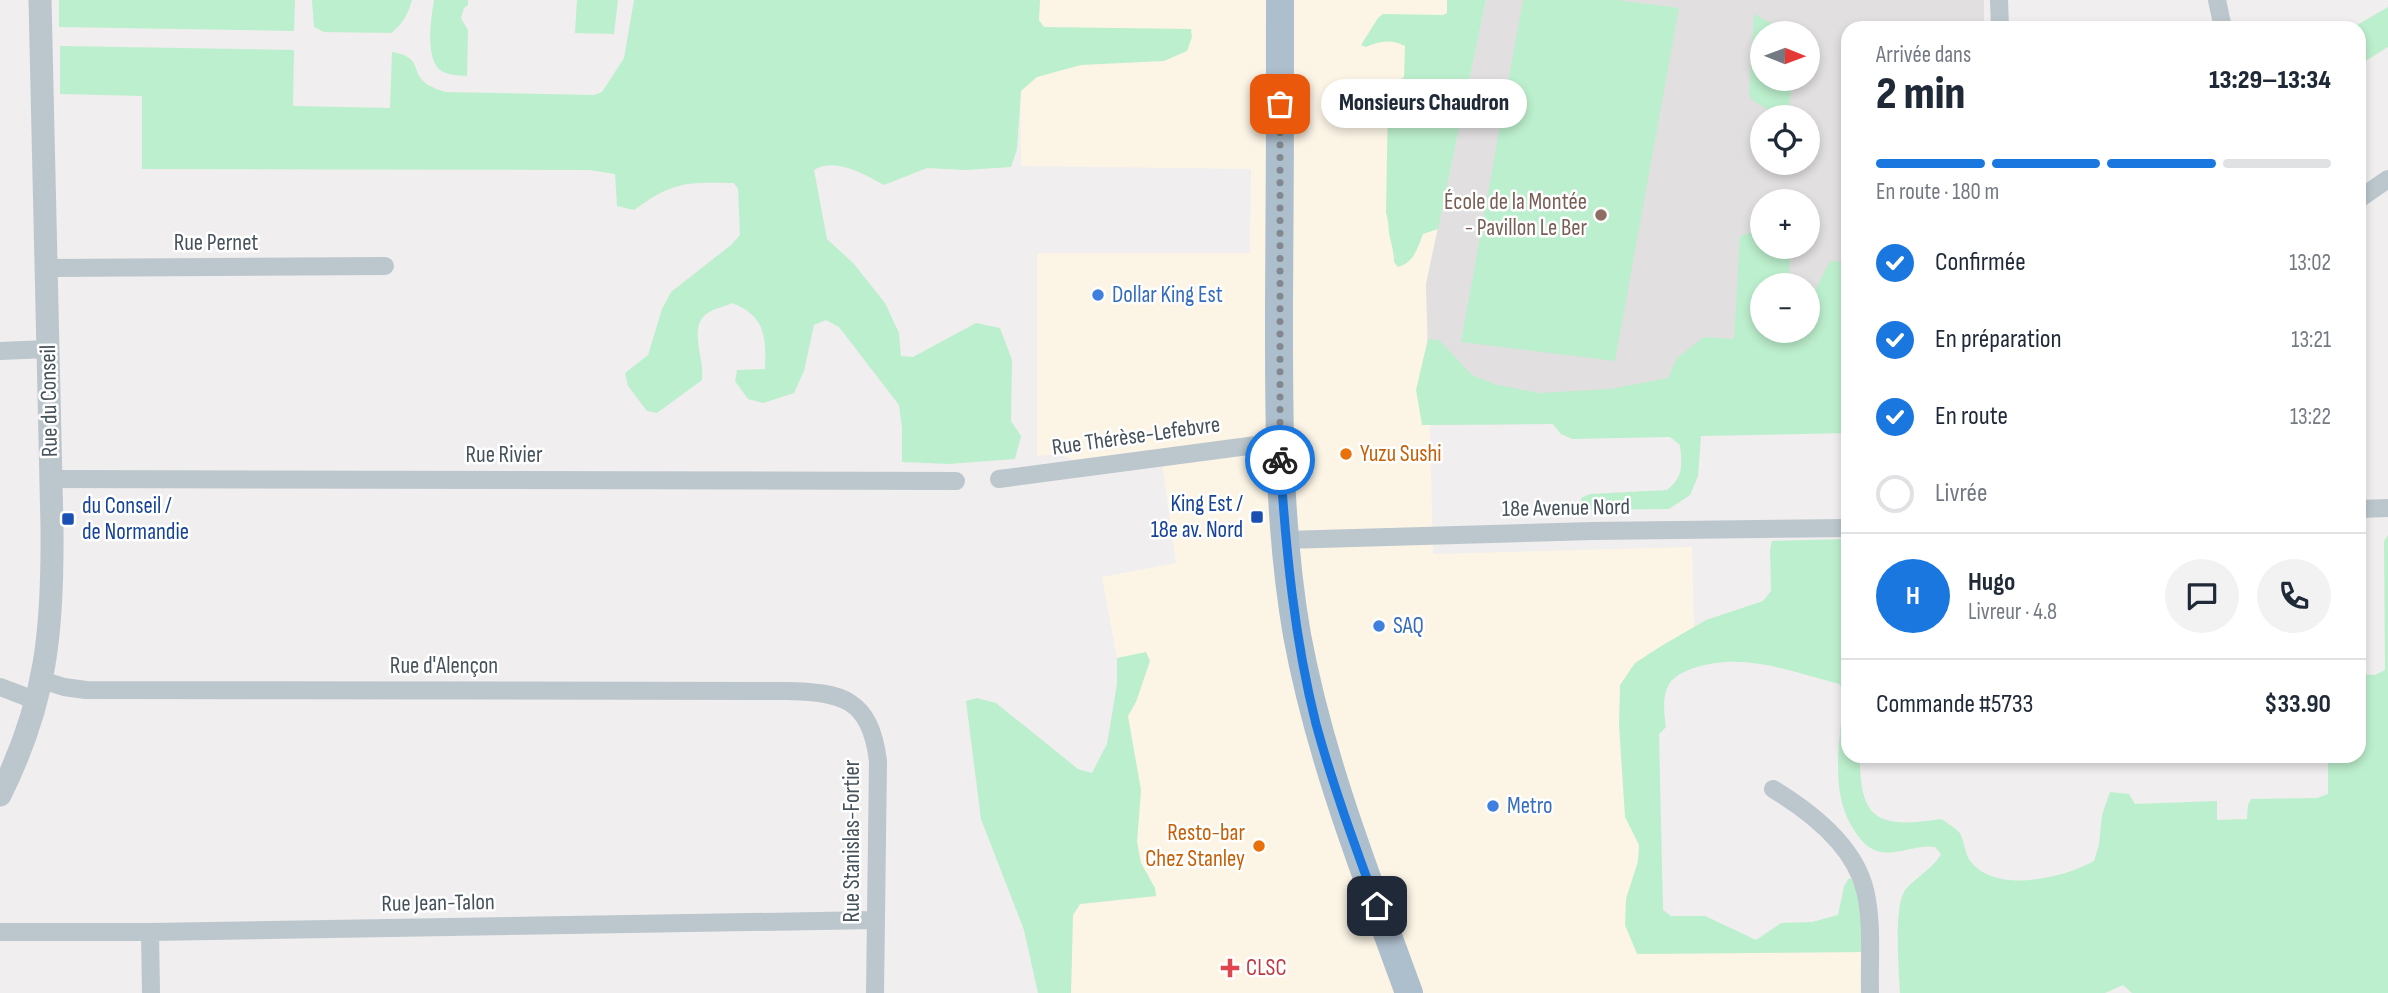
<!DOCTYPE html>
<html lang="fr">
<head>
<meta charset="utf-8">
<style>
	:root { --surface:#fff; --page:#f2f2f3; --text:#1f2937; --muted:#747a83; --line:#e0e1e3; --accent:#1977df }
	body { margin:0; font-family:"Sofia Sans Condensed",sans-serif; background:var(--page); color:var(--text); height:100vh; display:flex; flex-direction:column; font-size:26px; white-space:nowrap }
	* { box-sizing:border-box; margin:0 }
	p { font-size:23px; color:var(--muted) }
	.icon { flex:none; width:38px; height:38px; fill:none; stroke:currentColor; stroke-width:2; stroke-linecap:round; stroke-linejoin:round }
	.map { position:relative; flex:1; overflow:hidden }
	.panel { position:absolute; left:1841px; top:21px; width:525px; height:742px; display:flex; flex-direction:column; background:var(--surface); border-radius:21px; box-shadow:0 4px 10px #0003 }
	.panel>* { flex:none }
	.needle { width:46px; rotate:91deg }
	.buttons { position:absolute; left:1750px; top:21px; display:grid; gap:14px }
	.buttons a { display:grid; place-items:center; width:70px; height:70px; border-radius:50%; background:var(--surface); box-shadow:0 4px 10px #0003; font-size:35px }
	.pin { position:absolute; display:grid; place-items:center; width:60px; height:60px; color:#fff; margin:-30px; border-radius:14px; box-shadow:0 4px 10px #0006 }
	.courier { position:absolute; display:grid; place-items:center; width:70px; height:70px; margin:-35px; border:5px solid #1977df; border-radius:50%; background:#fff; color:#222; box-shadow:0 2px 9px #0007 }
	.bubble { position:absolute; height:49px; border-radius:24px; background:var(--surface); box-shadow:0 4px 10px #0003; font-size:23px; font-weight:800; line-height:49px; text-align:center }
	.headline em { font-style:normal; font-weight:800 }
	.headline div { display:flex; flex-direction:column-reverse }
	.headline { display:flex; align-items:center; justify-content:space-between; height:119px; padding:0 35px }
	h1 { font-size:46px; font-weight:800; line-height:52px }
	.bar { display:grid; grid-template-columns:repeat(4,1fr); gap:10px 7px; align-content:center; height:84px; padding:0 35px }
	.bar i { height:9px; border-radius:5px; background:var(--line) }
	.bar .active { background:var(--accent) }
	.bar p { grid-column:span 4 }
	.line { display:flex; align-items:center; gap:18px; padding:0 35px; border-top:2px solid var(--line) }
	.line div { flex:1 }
	.round { display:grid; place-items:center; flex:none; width:74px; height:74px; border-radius:37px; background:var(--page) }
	ol { padding:0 35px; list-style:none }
	li { display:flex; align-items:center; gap:21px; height:77px }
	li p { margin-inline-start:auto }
	li .icon { padding:7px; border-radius:50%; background:var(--accent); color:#fff; stroke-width:4 }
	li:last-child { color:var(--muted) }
	li i { width:38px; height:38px; border:4px solid var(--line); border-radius:50% }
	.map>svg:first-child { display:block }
	.commercial { fill:#fcf5e6 }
	.education { fill:#e1dfe0; fill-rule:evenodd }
	.green { fill:#bcefcd }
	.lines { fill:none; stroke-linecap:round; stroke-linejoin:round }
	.minor { stroke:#bcc6cd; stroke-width:18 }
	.tertiary { stroke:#bcc6cd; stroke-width:23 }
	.primary { stroke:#adbecd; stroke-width:28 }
	.done { stroke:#82898e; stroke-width:7; stroke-dasharray:0 12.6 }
	.route { stroke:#1977df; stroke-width:9 }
	.education-dot { fill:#8d6e63; stroke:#fff; stroke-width:2.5 }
	.shop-dot { fill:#3f7fe0; stroke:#fff; stroke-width:2.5 }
	.food-dot { fill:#e8710a; stroke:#fff; stroke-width:2.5 }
	.transit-dot { fill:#1a4fb4; stroke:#fff; stroke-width:2.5 }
	.health-dot { fill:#e0444e; stroke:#fff; stroke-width:2.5 }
	.labels { text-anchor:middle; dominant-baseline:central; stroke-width:5; stroke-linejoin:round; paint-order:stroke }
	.education-label { font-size:23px; fill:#785e54; stroke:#fff; text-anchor:end }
	.street-label { font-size:23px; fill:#46525b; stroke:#fff }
	.shop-label { font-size:23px; fill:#366cbe; stroke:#fff; text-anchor:start }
	.food-label { font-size:23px; fill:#c56008; stroke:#fff; text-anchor:start }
	.transit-label { font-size:23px; fill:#164399; stroke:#fff; text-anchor:end }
	.health-label { font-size:23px; fill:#be3a42; stroke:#fff; text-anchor:start }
</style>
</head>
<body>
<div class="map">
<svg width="2388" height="993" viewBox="0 0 2388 993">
	<rect width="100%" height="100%" fill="#f0eeee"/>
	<path class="commercial" d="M1020 0H1486L1426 284 1433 554 1692 547 1694 630 1647 654 1649 954 1869 952 1870 993H1071L1073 915 1081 904 1156 896 1155 888 1141 863 1137 842 1141 790 1127 716 1136 702 1146 652 1117 658 1102 577 1176 563 1160 449 1073 460 1060 454 1037 456V253H1250L1251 169 1021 166Z"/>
	<path class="education" d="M1486 0H1984V28H1848V421L1430 425 1426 284ZM1762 33H1808V79H1762ZM1762 117H1808V163H1762ZM1762 201H1808V247H1762ZM1762 285H1808V331H1762Z"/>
	<path class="green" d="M59 0H295L294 31 59 27Z
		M312 0H412C408 14 403 24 391 33L324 32 314 27Z
		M434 0H468V5L464 8 461 18 468 30 467 76C458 75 448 76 440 70 425 58 431 17 434 0Z
		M577 0H618L614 34 575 33Z
		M634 0H1040L1039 20 1044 27 1191 29 1192 37 1187 51 1164 61 1081 65 1037 77 1021 91 1017 149 1011 167 965 170 927 168 884 185C863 174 836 157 814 170L827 239 854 264 885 303 899 333 901 356 913 357 976 323 1000 328 1012 360 1011 421 1021 436 1015 459 948 464 902 462V428L899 405 839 327 826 320 814 325 804 371 794 393 763 403 748 399 735 381 737 370 765 369C766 338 766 316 732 303 724 307 711 309 705 315 689 329 705 361 702 380L657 413 647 411 628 386 625 373 648 355 662 309 671 292 731 245 740 235 738 189 734 183C687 182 673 181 634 210L617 206 615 174 589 170 142 169V96L60 94V46L294 50 293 106 390 108 392 52C425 58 408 71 428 85 433 88 440 90 445 92L594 95 602 92 624 58Z
		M1447 0H1486L1438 229 1423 234C1418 247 1414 263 1398 267L1394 262C1394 253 1392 246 1390 238 1388 229 1389 222 1386 213L1388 100 1390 86 1404 77 1405 46C1391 39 1379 41 1366 47L1361 45 1378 18 1383 14 1443 15 1447 13Z
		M1523 0H1617L1679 8 1615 361 1461 342Z
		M2388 7V47L2359 65V28H2352Z
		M1754 14 1789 33H1762V79H1793L1788 112 1781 117 1752 100 1749 94Z
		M1762 229V247H1790L1789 285H1762V331H1808V304L1830 261 1848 262V433L1701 436 1698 476 1690 495 1669 509 1582 510 1581 498 1590 494 1667 490C1684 477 1682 464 1680 445L1670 437 1572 439 1561 434 1553 424 1422 425 1416 390 1428 339 1439 340 1472 375 1494 384 1539 393 1610 389 1668 378 1677 358 1704 337 1734 339 1740 236Z
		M2388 535V993H2132L2123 985 2105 993H1900C1899 972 1893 904 1906 889 1917 876 1933 869 1941 854L1935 847C1917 844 1899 855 1881 852 1870 850 1862 842 1856 833 1827 793 1841 738 1844 691L1839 684C1790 671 1741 651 1691 669 1683 672 1673 677 1669 684 1662 697 1664 714 1666 727L1659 734 1663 910 1671 916H1705L1756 940 1781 923 1812 922 1838 915 1844 886 1849 878 1856 881 1860 895 1862 952 1637 954 1625 925 1626 899 1638 861 1639 845 1625 817 1619 725 1620 685 1635 663 1663 645 1706 620 1763 601 1771 591 1770 549 1772 541 1848 539V756H1860C1859 823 1881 828 1941 819 1947 823 1954 827 1959 832 1965 840 1964 854 1971 862 1996 894 2064 878 2094 861L2099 845 2102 815 2110 792 2129 794 2135 804 2217 801V820L2247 819 2248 805 2251 799 2317 798 2328 794V756H2359V674L2375 675 2385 670 2384 541Z
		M1146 652 1150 661 1136 702 1128 716 1141 790 1137 842 1141 863 1155 888 1156 896 1080 904 1073 915 1071 993H1038L1024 930 981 819 966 701 977 698 996 703 1078 769 1092 773 1107 744 1117 684V658Z"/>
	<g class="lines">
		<path class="minor" d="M1999 0 2000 28
			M2217 0 2223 28
			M2359 199 2388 179
			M46 268 385 266
			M0 351 48 349
			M51 479 956 481
			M999 479 1279 442
			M2359 509 2388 508
			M1285 540 1592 531 1848 528
			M42 680 64 687 86 690 785 691C842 692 870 698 878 761L875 993
			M0 687 37 701
			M1773 789C1811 812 1854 845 1865 890 1873 923 1869 960 1870 993
			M0 932H150L876 920
			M150 932 151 993"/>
		<path class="tertiary" d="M0 795C47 701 53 629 52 527L40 0"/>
		<path class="primary" d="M1280 0C1280 102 1280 205 1279 307 1279 417 1278 526 1297 635 1320 759 1366 875 1409 993"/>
	</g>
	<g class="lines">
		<path class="done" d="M1280 460V104"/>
		<path class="route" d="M1280 460C1286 550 1294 637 1316 724 1333 786 1355 846 1377 906"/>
	</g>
	<circle class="education-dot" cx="1601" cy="215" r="7"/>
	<g class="shop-dot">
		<circle cx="1098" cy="295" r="7"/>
		<circle cx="1379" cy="626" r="7"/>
		<circle cx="1493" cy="806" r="7"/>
	</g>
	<g class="food-dot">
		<circle cx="1346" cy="454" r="7"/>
		<circle cx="1259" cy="846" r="7"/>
	</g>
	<g class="transit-dot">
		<rect x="1250" y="510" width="14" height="14" rx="3.5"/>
		<rect x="61" y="512" width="14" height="14" rx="3.5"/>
	</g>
	<path class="health-dot" d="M1226.5 957.5h7v7h7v7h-7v7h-7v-7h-7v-7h7z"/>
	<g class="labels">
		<g class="education-label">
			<text x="1587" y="202">École de la Montée<tspan x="1587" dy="26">- Pavillon Le Ber</tspan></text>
		</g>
		<g class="street-label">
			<text x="216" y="243">Rue Pernet</text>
			<text transform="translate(49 401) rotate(-91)">Rue du Conseil</text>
			<text transform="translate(1136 436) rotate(-8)">Rue Thérèse-Lefebvre</text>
			<text x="504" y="455">Rue Rivier</text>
			<text transform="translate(1566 508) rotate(-1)">18e Avenue Nord</text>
			<text x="444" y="666">Rue d'Alençon</text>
			<text transform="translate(852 841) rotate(-90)">Rue Stanislas-Fortier</text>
			<text transform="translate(438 903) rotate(-1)">Rue Jean-Talon</text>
		</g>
		<g class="shop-label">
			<text x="1112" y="295">Dollar King Est</text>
			<text x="1393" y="626">SAQ</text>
			<text x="1507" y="806">Metro</text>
		</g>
		<g class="food-label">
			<text x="1360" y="454">Yuzu Sushi</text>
			<text x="1245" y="833" text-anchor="end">Resto-bar<tspan x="1245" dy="26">Chez Stanley</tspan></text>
		</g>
		<g class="transit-label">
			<text x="1243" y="504">King Est /<tspan x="1243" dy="26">18e av. Nord</tspan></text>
			<text x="82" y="506" text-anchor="start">du Conseil /<tspan x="82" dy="26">de Normandie</tspan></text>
		</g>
		<g class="health-label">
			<text x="1246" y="968">CLSC</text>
		</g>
	</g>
</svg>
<div class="buttons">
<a><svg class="needle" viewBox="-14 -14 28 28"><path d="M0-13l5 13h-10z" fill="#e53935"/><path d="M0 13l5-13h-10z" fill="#747a83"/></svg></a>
<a><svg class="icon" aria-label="locate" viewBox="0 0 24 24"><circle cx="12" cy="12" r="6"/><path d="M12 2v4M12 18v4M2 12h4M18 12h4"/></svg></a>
<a>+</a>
<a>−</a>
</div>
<div class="pin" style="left:1280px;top:104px;background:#ea580c"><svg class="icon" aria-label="bag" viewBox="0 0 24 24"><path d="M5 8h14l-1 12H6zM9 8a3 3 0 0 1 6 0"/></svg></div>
<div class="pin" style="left:1377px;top:906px;background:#1f2937"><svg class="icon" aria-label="home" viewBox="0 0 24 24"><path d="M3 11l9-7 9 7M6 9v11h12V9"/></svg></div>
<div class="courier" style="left:1280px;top:460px"><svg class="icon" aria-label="bike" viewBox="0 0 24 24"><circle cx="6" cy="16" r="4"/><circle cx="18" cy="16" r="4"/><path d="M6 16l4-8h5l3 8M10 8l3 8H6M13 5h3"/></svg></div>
<div class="bubble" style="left:1321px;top:79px;width:206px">Monsieurs Chaudron</div>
<section class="panel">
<div class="headline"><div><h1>2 min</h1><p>Arrivée dans</p></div><em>13:29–13:34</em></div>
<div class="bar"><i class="active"></i><i class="active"></i><i class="active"></i><i></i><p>En route · 180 m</p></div>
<ol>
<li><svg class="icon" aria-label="check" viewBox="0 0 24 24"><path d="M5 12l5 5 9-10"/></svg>Confirmée<p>13:02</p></li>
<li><svg class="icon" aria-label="check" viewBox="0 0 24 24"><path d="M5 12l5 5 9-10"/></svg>En préparation<p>13:21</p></li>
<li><svg class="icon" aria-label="check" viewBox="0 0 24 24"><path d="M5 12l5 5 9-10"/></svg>En route<p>13:22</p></li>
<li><i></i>Livrée</li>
</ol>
<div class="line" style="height:126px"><b class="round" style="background:var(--accent);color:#fff">H</b><div><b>Hugo</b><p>Livreur · 4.8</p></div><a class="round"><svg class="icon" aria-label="chat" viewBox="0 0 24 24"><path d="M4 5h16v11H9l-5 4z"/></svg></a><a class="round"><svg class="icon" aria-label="phone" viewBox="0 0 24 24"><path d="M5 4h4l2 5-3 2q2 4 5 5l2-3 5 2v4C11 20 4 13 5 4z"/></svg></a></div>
<div class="line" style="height:91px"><div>Commande #5733</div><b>$33.90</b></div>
</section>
</div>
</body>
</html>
